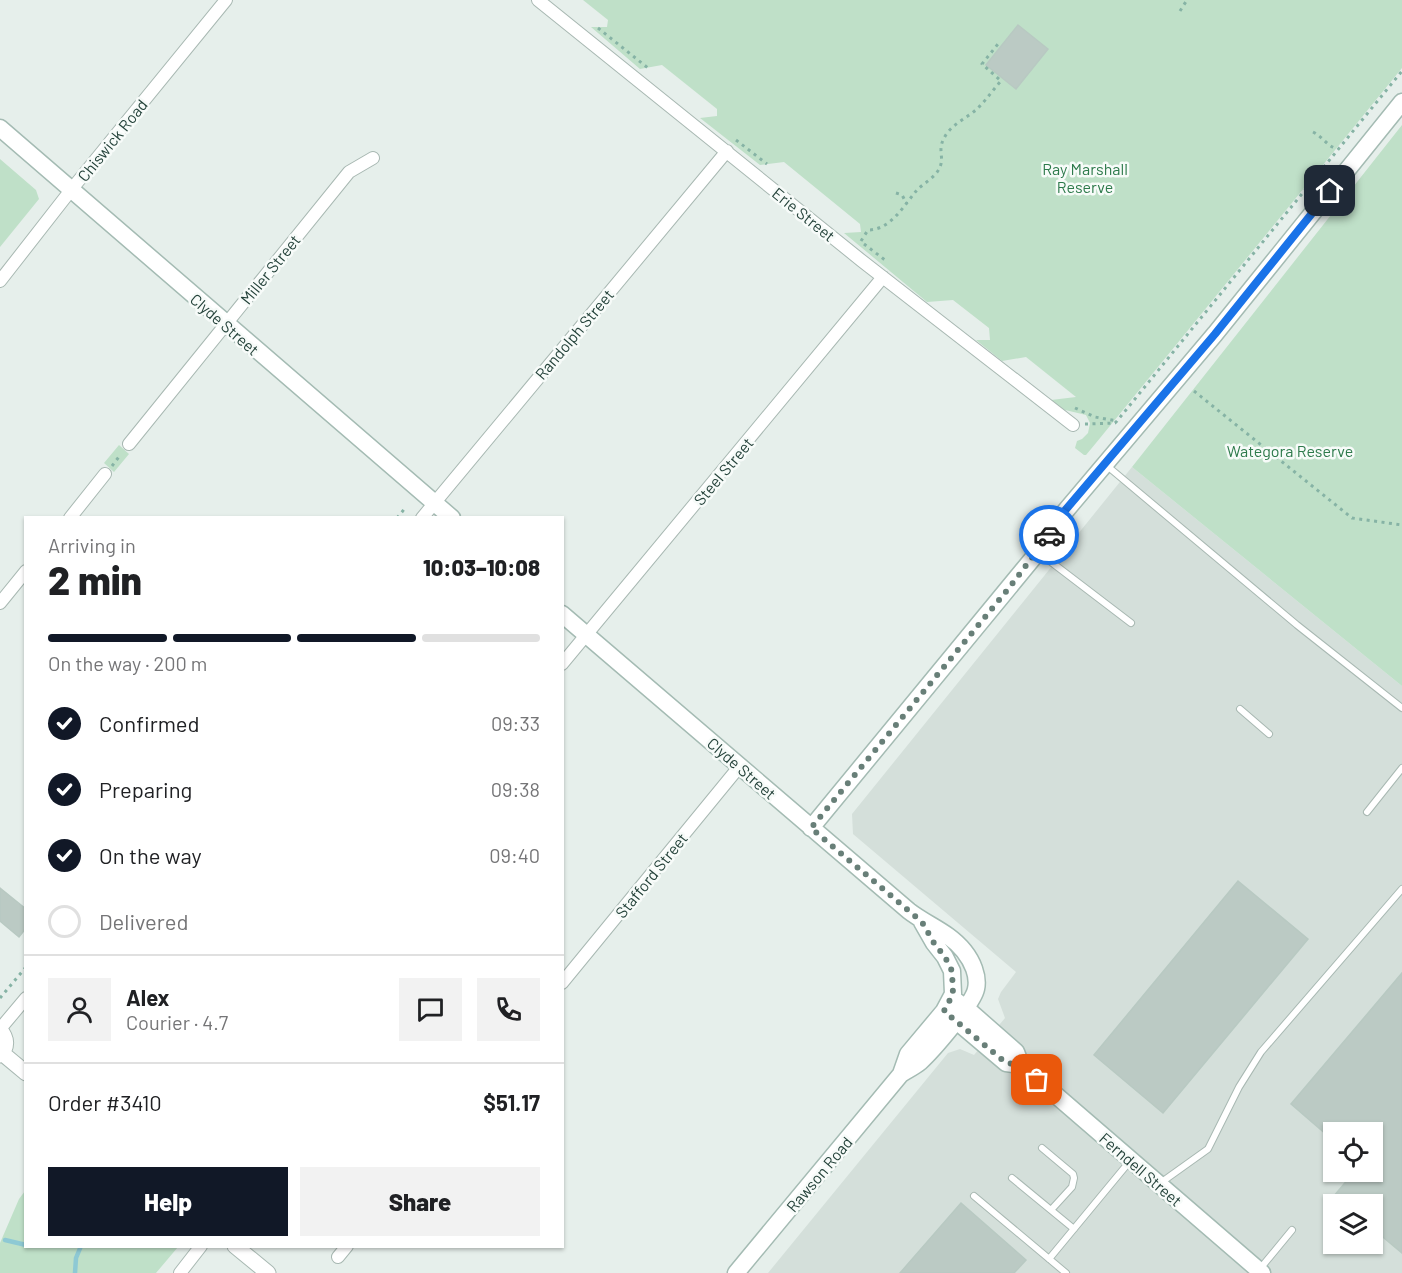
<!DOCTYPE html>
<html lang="en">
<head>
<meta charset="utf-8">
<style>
	:root { --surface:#fff; --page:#f2f2f2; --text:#202124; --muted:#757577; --line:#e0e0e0; --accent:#111827 }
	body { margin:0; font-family:Barlow,sans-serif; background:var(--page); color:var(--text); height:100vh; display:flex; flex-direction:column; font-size:22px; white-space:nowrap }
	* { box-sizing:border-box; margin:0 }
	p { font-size:20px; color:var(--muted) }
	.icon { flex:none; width:33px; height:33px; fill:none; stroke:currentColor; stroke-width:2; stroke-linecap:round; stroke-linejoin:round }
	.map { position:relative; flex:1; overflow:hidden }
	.panel { position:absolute; left:24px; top:516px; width:540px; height:732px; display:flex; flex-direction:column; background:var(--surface); border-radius:0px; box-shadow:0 2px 4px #0004 }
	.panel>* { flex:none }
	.tools { position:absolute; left:1323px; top:1122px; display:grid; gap:12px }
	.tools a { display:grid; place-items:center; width:60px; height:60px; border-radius:0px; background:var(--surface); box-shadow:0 2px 4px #0004; font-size:30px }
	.pin { position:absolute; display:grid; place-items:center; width:51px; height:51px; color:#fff; margin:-26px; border-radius:12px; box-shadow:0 3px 9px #0006 }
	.courier { position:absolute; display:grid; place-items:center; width:60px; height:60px; margin:-30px; border:4px solid #1a73e8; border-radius:50%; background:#fff; color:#222; box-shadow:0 2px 8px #0007 }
	.head em { font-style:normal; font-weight:800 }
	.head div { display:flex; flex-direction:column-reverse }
	.head { display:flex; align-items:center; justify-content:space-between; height:102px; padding:0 24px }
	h1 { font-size:39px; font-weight:800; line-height:45px }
	.bar { display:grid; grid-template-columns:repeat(4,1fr); gap:9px 6px; align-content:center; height:72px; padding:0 24px }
	.bar i { height:8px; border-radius:4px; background:var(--line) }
	.bar .selected { background:var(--accent) }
	.bar p { grid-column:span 4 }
	.line { display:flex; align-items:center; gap:15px; padding:0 24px; border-top:2px solid var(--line) }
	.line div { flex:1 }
	.round { display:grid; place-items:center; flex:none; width:63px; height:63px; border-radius:0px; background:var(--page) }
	ol { padding:0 24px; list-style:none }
	li { display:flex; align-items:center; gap:18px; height:66px }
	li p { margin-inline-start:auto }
	li .icon { padding:6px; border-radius:50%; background:var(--accent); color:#fff; stroke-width:4 }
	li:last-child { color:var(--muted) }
	li i { width:33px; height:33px; border:3px solid var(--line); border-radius:50% }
	.button { display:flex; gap:12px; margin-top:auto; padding:12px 24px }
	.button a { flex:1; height:69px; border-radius:0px; background:var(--accent); color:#fff; font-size:24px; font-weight:800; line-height:69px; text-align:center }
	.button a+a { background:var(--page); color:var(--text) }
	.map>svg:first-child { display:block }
	.built { fill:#d4dfda; fill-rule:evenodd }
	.green { fill:#bfe0c8 }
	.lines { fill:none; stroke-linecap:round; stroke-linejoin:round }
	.stream { stroke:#8ec9d4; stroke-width:4.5 }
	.building { fill:#bbcac4; stroke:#b8c9c2; stroke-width:1.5 }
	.service-casing { stroke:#a8b8b2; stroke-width:8 }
	.minor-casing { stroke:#a8b8b2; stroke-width:14 }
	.tertiary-casing { stroke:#a8b8b2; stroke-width:17 }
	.secondary-casing { stroke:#a4bbb3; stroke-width:19 }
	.path { stroke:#86b3a5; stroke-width:3; stroke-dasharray:3 4.5; stroke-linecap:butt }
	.service { stroke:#fff; stroke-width:6 }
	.minor { stroke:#fff; stroke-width:12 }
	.tertiary { stroke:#fff; stroke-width:15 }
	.secondary { stroke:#fff; stroke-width:16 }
	.done { stroke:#687f78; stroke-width:6; stroke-dasharray:0 10.8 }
	.route { stroke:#1a73e8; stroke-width:8 }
	.labels { text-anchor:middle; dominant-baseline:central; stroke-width:5; stroke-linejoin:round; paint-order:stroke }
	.street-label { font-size:16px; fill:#24423a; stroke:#f7fbf9 }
	.park-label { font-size:16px; fill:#2d7a4b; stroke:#f7fbf9 }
</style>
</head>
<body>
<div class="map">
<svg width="1402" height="1273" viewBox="0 0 1402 1273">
	<rect width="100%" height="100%" fill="#e6efeb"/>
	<path class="built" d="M1132 467 1402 686V1273H768L948 1053 960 1049 974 1055 1005 1018 998 999 1001 992 1016 972 853 834 852 814ZM1334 1132H1372V1172H1334ZM1334 1204H1372V1244H1334Z"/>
	<path class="green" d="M583 0H1402V68L1096 443 1086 455H1084L1075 448 1077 441 1082 439 1088 433 1090 423 1086 415 1061 409 1051 400 1076 397 1026 357 1002 361 976 340H990L989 328 953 300 927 302 844 233 861 232 860 224 784 162 760 165 700 118 717 116V109L662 65 640 69 591 27H607L608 20Z
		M1402 125V686L1132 467Z
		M0 159 36 190 39 199 0 247Z
		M119 445 129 454 114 472 104 463Z
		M25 1191 26 1246 178 1247 156 1273H0V1243L19 1199Z"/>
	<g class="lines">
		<path class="stream" d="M5 1240 26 1245
			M75 1273 76 1258 81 1246"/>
	</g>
	<path class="building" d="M1018 25 1048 49 1016 89 986 65Z
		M1238 881 1308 939 1163 1113 1094 1055Z
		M0 888 26 909V928L19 937 0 921Z
		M1402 973V1253L1372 1228V1204H1344L1334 1196 1354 1172H1372V1132H1334V1141L1291 1104Z
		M961 1203 1026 1260 1014 1273H900Z"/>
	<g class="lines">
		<g class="service-casing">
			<path id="service" d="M1106 465 1297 625 1402 708
				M1038 552 1131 623
				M1240 709 1269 734
				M1367 812 1402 768
				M1042 1148 1073 1174 1074 1178 1072 1187 1051 1210
				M1012 1178 1074 1229
				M1159 1184 1208 1149 1239 1087 1261 1052 1402 889
				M974 1196 1066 1273
				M1049 1259 1130 1161
				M1259 1270 1292 1230"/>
		</g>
		<g class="minor-casing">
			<path id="minor" d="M538 0 862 261 1073 425
				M0 281 71 190 226 0
				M129 444 349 172 373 158
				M70 518 105 474
				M422 518 727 151
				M0 603 26 571
				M562 664 883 277
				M562 983 739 767
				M0 1029 26 998
				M338 1257 347 1246
				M180 1273 201 1246"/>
		</g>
		<g class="tertiary-casing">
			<path id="tertiary" d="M0 1030C7 1038 8 1047 0 1055
				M2 1053 26 1073
				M235 1246 268 1273"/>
		</g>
		<g class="secondary-casing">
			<path id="secondary" d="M0 128 452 518
				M562 614 909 911C927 925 949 932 964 951 972 961 979 976 976 989 973 1004 932 1051 920 1062 914 1067 907 1070 901 1074L736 1273
				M811 828 1038 552 1063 514 1215 334 1402 102
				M952 998 966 1008 1016 1052 1021 1065 1262 1273
				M947 1013 1006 1063 1021 1065
				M901 1074 908 1054 944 1011 953 994 952 971 945 957 934 943 922 922"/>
		</g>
		<path class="path" d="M1180 11 1187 0
			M598 28 648 68
			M1313 132C1323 137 1327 146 1337 149
			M736 140 767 164
			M896 193 902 195 907 204
			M861 241 868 230C891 230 904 205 917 190 924 183 936 177 940 167 945 155 935 149 948 132 955 123 968 117 977 109 986 100 993 90 1001 81L982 64 998 44
			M864 244 885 260
			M1194 391 1352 518 1402 525
			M1075 408 1095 417 1117 421
			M1085 424 1115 423 1117 421 1402 71
			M112 466 121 454
			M397 518 406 507
			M0 998 26 967"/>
		<use href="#service" class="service"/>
		<use href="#minor" class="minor"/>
		<use href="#tertiary" class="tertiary"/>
		<use href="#secondary" class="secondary"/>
	</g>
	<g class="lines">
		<path class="done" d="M1037 1080 1021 1065 1006 1063 944 1011 953 994 952 971 945 957 934 943 922 922 811 828 1009 588 1049 535"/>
		<path class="route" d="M1049 535 1062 514 1215 334 1330 191"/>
	</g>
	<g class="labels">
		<g class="street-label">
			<text transform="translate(112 140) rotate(-51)">Chiswick Road</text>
			<text transform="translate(804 214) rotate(39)">Erie Street</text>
			<text transform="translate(270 269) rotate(-51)">Miller Street</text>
			<text transform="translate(225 324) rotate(41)">Clyde Street</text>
			<text transform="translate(574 334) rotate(-50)">Randolph Street</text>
			<text transform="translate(723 471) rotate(-50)">Steel Street</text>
			<text transform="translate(742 768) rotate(41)">Clyde Street</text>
			<text transform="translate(651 875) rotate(-51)">Stafford Street</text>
			<text transform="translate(1141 1169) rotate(41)">Ferndell Street</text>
			<text transform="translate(819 1174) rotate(-50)">Rawson Road</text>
		</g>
		<g class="park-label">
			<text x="1085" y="168">Ray Marshall<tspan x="1085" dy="18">Reserve</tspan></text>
			<text x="1290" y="450">Wategora Reserve</text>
		</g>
	</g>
</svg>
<div class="tools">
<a><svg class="icon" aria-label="locate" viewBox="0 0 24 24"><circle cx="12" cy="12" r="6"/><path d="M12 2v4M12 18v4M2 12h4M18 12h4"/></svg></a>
<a><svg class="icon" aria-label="layers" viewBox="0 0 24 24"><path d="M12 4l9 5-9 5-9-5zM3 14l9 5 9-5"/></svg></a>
</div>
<div class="pin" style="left:1037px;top:1080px;background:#ea580c"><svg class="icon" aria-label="bag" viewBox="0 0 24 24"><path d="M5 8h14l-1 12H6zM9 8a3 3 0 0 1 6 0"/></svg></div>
<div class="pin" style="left:1330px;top:191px;background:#1f2937"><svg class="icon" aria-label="home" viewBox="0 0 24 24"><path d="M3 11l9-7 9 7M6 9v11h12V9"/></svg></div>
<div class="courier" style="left:1049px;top:535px"><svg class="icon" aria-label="car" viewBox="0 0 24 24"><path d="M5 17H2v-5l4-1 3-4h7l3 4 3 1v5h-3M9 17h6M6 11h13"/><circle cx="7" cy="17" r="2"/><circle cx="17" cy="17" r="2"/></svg></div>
<section class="panel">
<div class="head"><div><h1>2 min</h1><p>Arriving in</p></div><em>10:03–10:08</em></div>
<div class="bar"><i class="selected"></i><i class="selected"></i><i class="selected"></i><i></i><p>On the way · 200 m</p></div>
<ol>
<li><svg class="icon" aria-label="check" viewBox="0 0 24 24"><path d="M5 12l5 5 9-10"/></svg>Confirmed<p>09:33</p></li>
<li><svg class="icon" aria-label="check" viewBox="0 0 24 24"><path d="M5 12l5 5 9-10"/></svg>Preparing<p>09:38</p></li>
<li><svg class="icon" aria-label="check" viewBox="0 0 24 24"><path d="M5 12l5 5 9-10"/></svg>On the way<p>09:40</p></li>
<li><i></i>Delivered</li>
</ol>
<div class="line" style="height:108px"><a class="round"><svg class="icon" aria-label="person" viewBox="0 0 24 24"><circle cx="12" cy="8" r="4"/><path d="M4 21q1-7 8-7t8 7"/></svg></a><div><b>Alex</b><p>Courier · 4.7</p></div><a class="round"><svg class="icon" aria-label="chat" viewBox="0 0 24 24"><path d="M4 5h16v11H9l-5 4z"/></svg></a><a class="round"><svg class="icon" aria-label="phone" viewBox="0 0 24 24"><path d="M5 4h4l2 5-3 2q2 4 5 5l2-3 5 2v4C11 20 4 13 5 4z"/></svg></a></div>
<div class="line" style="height:78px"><div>Order #3410</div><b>$51.17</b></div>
<div class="button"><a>Help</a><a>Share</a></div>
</section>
</div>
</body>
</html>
